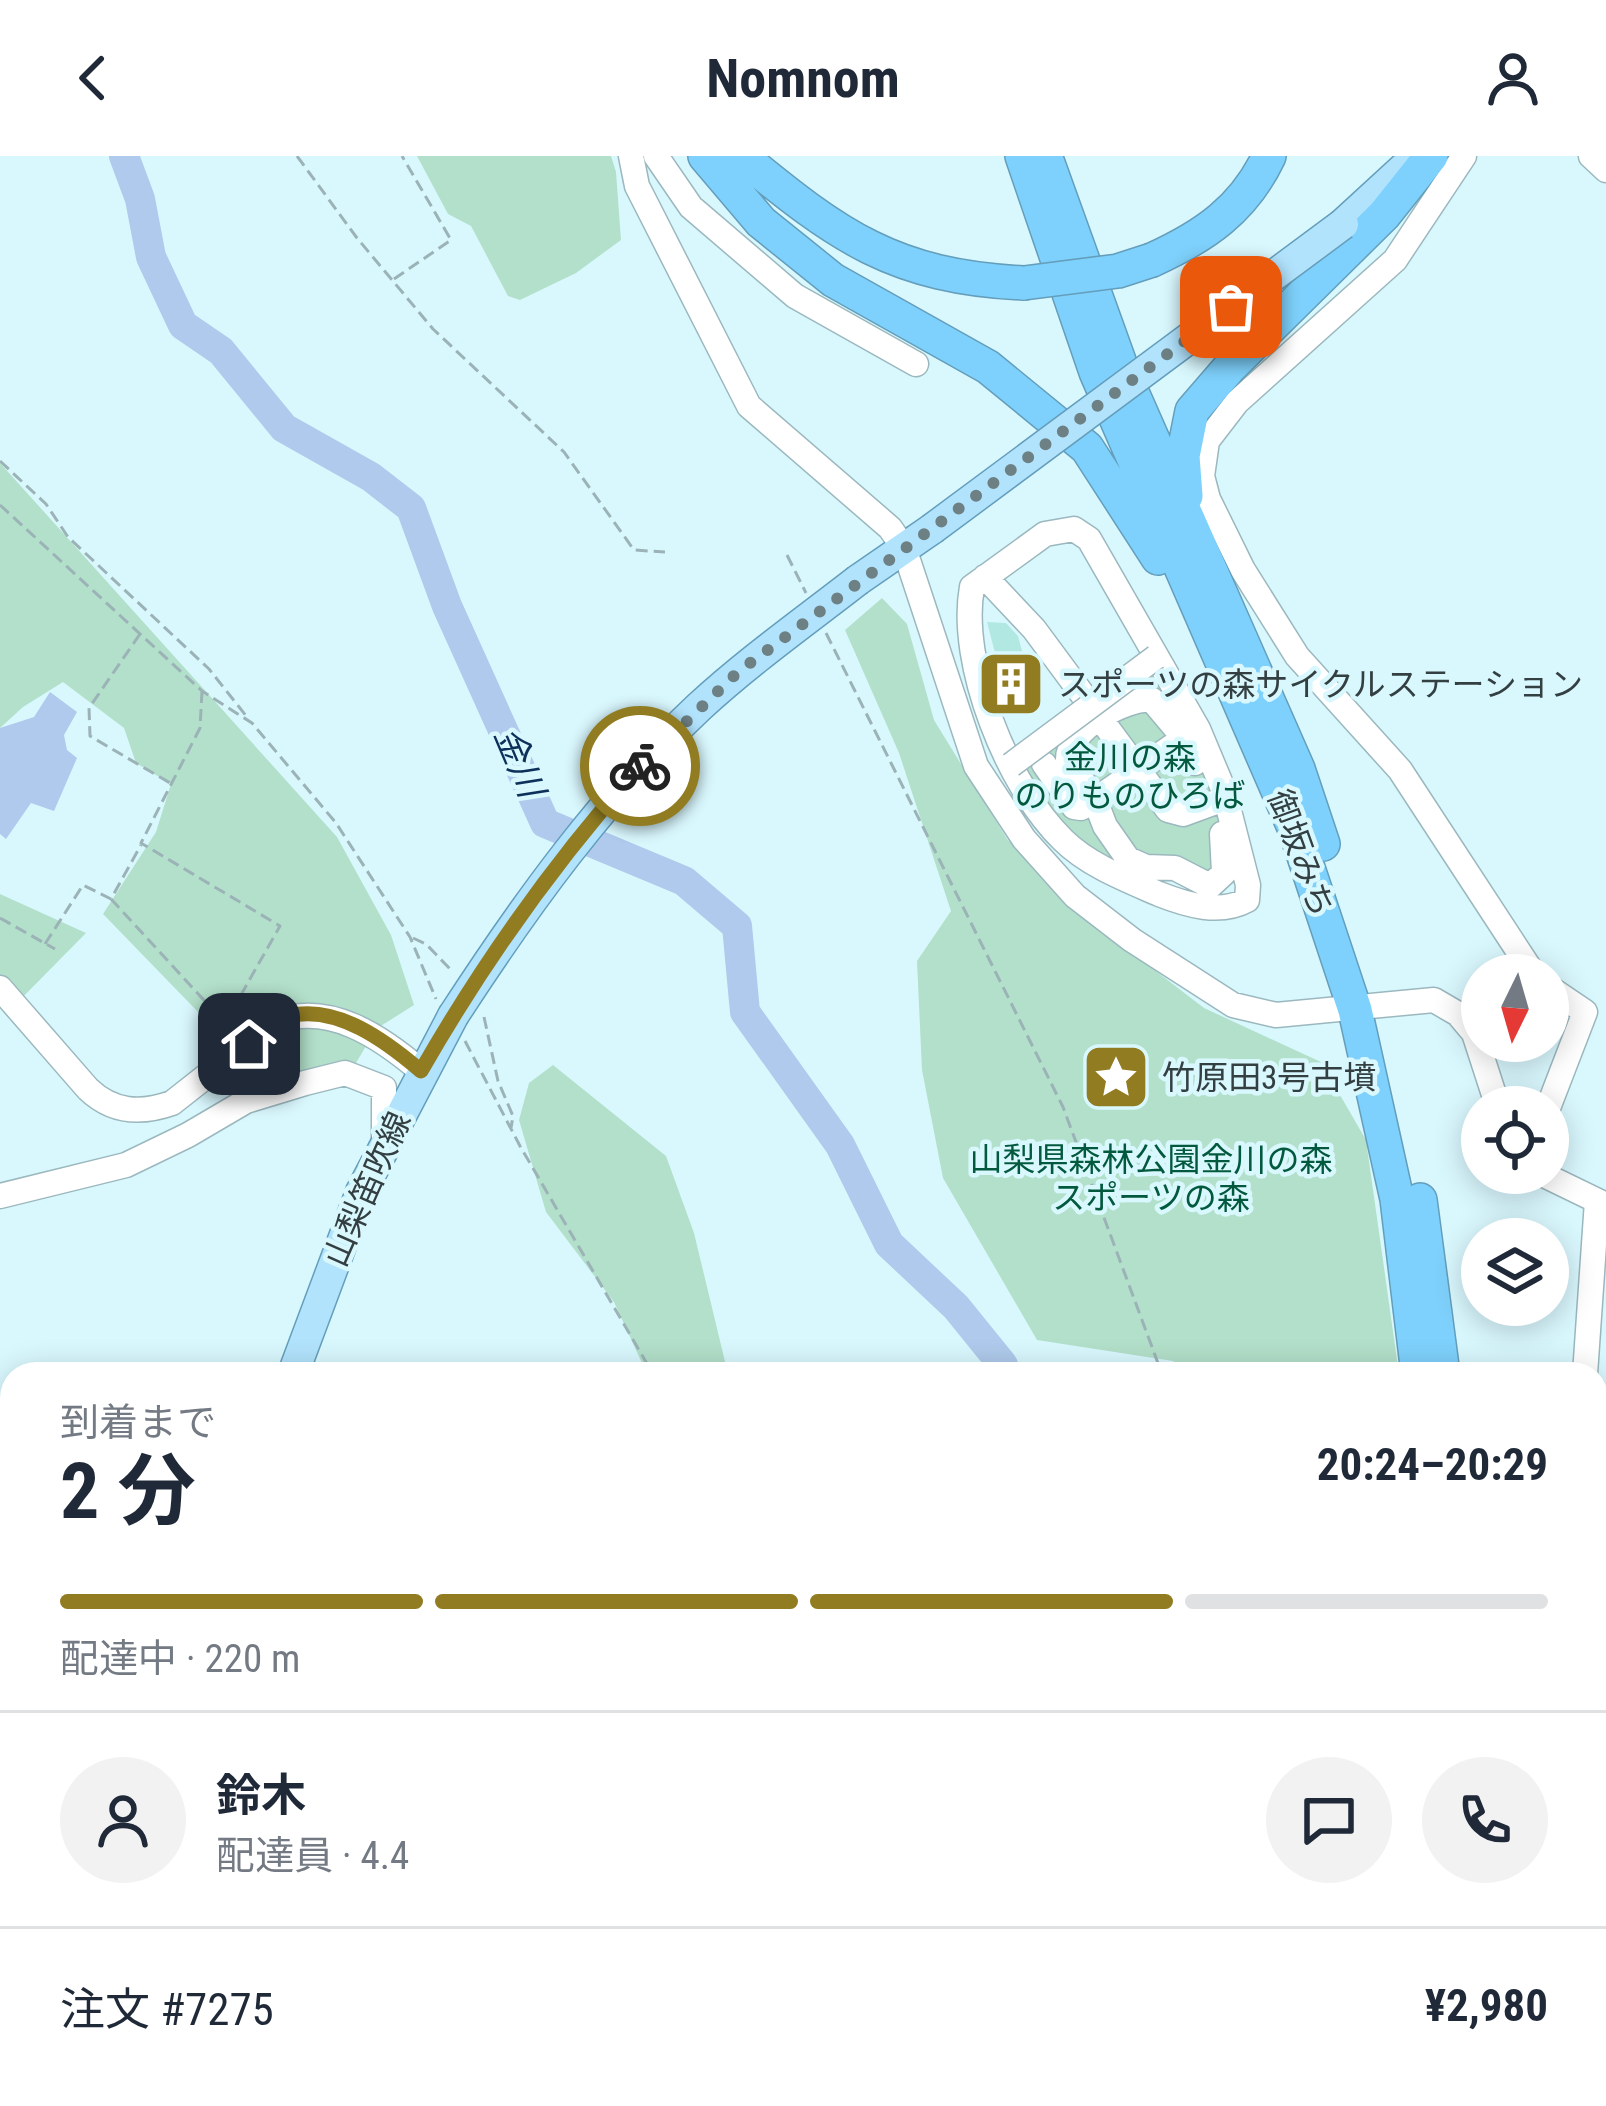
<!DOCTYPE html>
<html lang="ja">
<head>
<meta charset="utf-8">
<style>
	:root { --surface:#fff; --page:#f2f2f3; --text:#1f2937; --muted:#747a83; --line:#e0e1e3; --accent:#917c22 }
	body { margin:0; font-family:"Roboto Condensed","Noto Sans JP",sans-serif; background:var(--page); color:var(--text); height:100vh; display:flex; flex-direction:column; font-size:45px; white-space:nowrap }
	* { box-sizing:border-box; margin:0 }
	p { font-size:39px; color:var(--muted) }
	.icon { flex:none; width:66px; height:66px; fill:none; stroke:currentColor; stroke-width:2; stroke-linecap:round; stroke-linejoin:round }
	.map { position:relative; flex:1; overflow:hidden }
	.panel { position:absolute; left:0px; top:1206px; width:1608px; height:744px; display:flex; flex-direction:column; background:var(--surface); border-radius:36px 36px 0 0; box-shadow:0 6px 30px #0003 }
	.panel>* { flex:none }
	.needle { width:78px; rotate:185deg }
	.fabs { position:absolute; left:1461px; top:798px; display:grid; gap:24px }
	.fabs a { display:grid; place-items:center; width:108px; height:108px; border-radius:50%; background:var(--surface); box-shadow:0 6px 30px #0003; font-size:60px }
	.pin { position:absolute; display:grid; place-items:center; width:102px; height:102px; color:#fff; margin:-51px; border-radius:24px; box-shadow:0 6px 18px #0006 }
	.courier { position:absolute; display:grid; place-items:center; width:120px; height:120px; margin:-60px; border:9px solid #917c22; border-radius:50%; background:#fff; color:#222; box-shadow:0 3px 15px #0007 }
	.headline em { font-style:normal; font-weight:700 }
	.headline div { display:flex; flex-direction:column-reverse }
	.headline { display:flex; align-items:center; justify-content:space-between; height:204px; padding:0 60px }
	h1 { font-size:78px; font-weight:700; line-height:90px }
	.bar { display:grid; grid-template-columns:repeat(4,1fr); gap:18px 12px; align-content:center; height:144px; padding:0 60px }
	.bar i { height:15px; border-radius:9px; background:var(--line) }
	.bar .current { background:var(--accent) }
	.bar p { grid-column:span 4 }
	.line { display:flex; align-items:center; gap:30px; padding:0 60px; border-top:3px solid var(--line) }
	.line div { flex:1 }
	.round { display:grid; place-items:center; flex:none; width:126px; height:126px; border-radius:63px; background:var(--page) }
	header { display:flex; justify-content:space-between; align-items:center; height:156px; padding:0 60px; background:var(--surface); font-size:54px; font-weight:700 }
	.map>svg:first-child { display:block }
	.green { fill:#b3e0ca }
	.water { fill:#afcaec }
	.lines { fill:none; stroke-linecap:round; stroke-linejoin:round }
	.river { stroke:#afcaec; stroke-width:30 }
	.building { fill:#b2e8e2 }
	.minor-casing { stroke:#9bb8be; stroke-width:27 }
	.major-casing { stroke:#649ebb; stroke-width:33 }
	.highway-casing { stroke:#649ebb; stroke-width:36 }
	.path { stroke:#9bb3b7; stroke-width:3; stroke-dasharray:12 6; stroke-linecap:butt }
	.minor { stroke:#fff; stroke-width:24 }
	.major { stroke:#b2e3fd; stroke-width:30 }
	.highway { stroke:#7ed1fc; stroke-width:33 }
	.minor-bridge-casing { stroke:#9bb8be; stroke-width:27; stroke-linecap:butt }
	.major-bridge-casing { stroke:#649ebb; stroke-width:33; stroke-linecap:butt }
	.highway-bridge-casing { stroke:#649ebb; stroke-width:36; stroke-linecap:butt }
	.minor-bridge { stroke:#fff; stroke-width:24 }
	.major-bridge { stroke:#b2e3fd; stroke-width:30 }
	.highway-bridge { stroke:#7ed1fc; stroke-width:33 }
	.done { stroke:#6d8083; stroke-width:12; stroke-dasharray:0 21.6 }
	.route { stroke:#917c22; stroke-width:15 }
	.labels { text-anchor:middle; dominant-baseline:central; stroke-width:9; stroke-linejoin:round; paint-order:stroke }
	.poi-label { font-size:33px; fill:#333f41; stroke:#d9f8fe; text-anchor:start }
	.park-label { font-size:33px; fill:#03593d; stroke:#d9f8fe }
	.street-label { font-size:33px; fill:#333f41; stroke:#d9f8fe }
	.water-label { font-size:36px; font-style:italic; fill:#0c305a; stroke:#d9f8fe }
</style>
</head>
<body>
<header><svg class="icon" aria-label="back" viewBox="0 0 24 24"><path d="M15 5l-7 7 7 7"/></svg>Nomnom<svg class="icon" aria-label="person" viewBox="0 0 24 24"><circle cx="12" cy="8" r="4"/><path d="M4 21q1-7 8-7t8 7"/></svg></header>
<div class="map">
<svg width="1606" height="1950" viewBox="0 0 1606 1950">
	<rect width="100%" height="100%" fill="#d9f8fe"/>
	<path class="green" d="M417 0H611L616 16 621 84 576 117 520 144 508 140 471 70 448 58Z
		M0 307 337 681 391 779 414 849 376 873 356 907 266 926 103 758 156 676 171 628 136 607 124 572 63 526 23 551 0 572Z
		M882 442 907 468 934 564 1007 683 1071 750 1204 852 1321 906 1366 984 1399 1218H1190L1173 1205 1037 1184 943 1022 922 914 917 805 951 755 899 597 845 474Z
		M1148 513C1198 550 1222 651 1244 708 1226 716 1209 715 1189 716 1104 720 1063 675 1020 608Z
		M0 738 86 777 14 850 0 827Z
		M553 909 666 1000 694 1077 728 1218H647L614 1146 546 1056 519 964 529 927Z
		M1596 1846 1606 1853V1950H1553L1550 1938H1596Z
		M649 1938H1059L1065 1950H640Z"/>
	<path class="water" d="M50 536 77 556 64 579 67 594 77 602 54 655 31 647 6 683 0 678V572L34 561Z"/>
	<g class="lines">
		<path class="river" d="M124 0 140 43 151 101 183 169 221 195 284 272 371 321 411 352 447 450 545 667 684 725 737 770 745 856 840 989 889 1088 956 1151 1003 1209 1002 1218
			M1072 1938 1077 1950"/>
	</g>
	<path class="building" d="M987 466 1006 467 1018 480 1038 554 1007 561 996 526 990 499 995 497Z"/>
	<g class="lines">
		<g class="minor-casing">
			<path id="minor" d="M631 0 637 30 749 250 890 372 904 392 976 610 1024 683 1075 740 1132 784 1233 849 1276 859 1434 844 1458 858 1474 877 1498 951
				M656 0 691 51 795 140 916 208
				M1464 0 1395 104 1237 246 1207 285 1202 320 1208 343 1243 414 1297 500 1400 614 1534 819
				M1591 0 1606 14
				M1074 373 1089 383 1198 573 1224 635 1248 729 1247 744C1220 759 1187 749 1159 738 1127 724 1088 709 1063 684 1008 631 958 507 972 431L1045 378Z
				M985 421 1034 473 1168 654 1183 658 1213 647
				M1184 582 1095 644 1068 603C1068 574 1125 541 1152 544L1184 582 1195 607
				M1044 608 1074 651 1081 652 1095 644 1105 670 1128 703 1146 711 1175 712 1210 730 1224 717 1222 678
				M1548 831 1585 856 1548 952
				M0 832 88 933C113 957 141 958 172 947L275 866C329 845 381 881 421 915
				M1540 1017 1606 1049
				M0 1040 126 1009 188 979 246 945 305 927 345 917 384 932V987
				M1585 1218 1597 1045
				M0 1589 12 1593
				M468 1938 503 1950
				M1452 1938 1456 1950
				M219 1950 224 1938
				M382 1950 388 1938"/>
		</g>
		<g class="major-casing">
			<path id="major" d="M1343 68 1417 0
				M858 424 932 373
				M293 1218 361 1036 453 860
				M0 1938 12 1914"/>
		</g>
		<g class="highway-casing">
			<path id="highway" d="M705 0 761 66 833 124 988 211 1087 292 1158 402
				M741 0C838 80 894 121 1024 127
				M1022 0 1096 216 1296 676 1355 854 1397 1043 1418 1218
				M1046 2 1123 216 1298 613 1323 688
				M1152 104C1205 80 1244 53 1269 0
				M1186 340 1183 300 1192 255 1230 211 1384 59 1431 0
				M1420 1044 1443 1218
				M1527 1938 1529 1950"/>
		</g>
		<path class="path" d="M297 0 357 82 433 173 564 296 634 394 665 396
			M394 123 451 84 402 0
			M0 305 46 348 68 381 209 513 247 561
			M0 349 202 535 252 567 336 667 410 781 436 843
			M787 399 806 437
			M826 477 1063 951 1162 1218
			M140 478 89 552 90 580 170 627
			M202 535 200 572 141 687 280 770 225 867 234 875
			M111 743 224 866
			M0 762 55 793
			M413 782 426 788 451 814
			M45 788 83 729 111 743 141 689
			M484 861 498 925 513 960 511 972
			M465 885 520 990 653 1218
			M1596 1871 1606 1876
			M807 1938 815 1950
			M657 1950 662 1941 674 1938
			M957 1950 959 1938"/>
		<use href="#minor" class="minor"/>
		<use href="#major" class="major"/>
		<use href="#highway" class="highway"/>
		<g class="minor-bridge-casing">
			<path id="minor-bridge" d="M1011 609 1156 501"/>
		</g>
		<g class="major-bridge-casing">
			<path id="major-bridge" d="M932 373 1343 68
				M453 860C525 749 602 642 699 551 749 505 804 466 858 424"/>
		</g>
		<g class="highway-bridge-casing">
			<path id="highway-bridge" d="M1024 127 1118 115 1152 104"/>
		</g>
		<use href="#minor-bridge" class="minor-bridge"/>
		<use href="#major-bridge" class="major-bridge"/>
		<use href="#highway-bridge" class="highway-bridge"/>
	</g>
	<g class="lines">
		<path class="done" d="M640 610 738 516 1231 151"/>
		<path class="route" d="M249 888C261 878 273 865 289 860 337 848 387 886 421 915 484 805 556 704 640 610"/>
	</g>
	<defs>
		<g id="building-square" transform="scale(3.45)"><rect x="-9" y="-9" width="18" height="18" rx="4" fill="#917c22" stroke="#d9f8fe"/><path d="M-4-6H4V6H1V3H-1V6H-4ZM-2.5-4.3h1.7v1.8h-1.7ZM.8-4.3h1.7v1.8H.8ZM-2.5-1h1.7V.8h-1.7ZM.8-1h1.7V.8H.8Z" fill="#fff"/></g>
		<g id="sight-square" transform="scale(3.45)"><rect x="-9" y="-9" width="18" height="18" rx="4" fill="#917c22" stroke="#d9f8fe"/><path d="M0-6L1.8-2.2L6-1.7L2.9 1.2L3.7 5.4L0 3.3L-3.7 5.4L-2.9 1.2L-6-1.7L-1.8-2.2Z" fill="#fff"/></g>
	</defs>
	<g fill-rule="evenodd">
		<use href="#building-square" x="1011" y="528"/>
		<use href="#sight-square" x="1116" y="921"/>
	</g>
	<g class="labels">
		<g class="poi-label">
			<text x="1058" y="528">スポーツの森サイクルステーション</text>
			<text x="1162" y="921">竹原田3号古墳</text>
		</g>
		<g class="park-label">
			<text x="1130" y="601">金川の森<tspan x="1130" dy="38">のりものひろば</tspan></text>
			<text x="1151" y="1003">山梨県森林公園金川の森<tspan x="1151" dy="38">スポーツの森</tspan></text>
		</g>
		<g class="street-label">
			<text transform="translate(1301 697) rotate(70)">御坂みち</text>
			<text transform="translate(367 1033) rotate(-66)">山梨笛吹線</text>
		</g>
		<g class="water-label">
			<text transform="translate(519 606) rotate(67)">金川</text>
		</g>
	</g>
</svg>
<div class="fabs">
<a><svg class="needle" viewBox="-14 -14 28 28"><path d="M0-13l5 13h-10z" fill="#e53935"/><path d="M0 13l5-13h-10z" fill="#747a83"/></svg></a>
<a><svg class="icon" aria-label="locate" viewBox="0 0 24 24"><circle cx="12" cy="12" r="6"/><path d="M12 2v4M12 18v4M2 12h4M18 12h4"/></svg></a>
<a><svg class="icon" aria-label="layers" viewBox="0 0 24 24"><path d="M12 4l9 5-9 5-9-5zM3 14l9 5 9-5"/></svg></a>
</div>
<div class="pin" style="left:1231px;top:151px;background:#ea580c"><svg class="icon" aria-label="bag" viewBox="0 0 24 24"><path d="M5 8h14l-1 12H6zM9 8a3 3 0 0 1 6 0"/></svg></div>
<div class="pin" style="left:249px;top:888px;background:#1f2937"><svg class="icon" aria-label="home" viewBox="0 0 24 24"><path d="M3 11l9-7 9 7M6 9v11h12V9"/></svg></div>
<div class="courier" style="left:640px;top:610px"><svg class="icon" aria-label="bike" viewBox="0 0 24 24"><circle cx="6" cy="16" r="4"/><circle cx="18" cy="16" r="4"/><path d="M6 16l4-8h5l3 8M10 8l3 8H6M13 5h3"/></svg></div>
<section class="panel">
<div class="headline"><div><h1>2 分</h1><p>到着まで</p></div><em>20:24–20:29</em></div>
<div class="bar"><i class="current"></i><i class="current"></i><i class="current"></i><i></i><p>配達中 · 220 m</p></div>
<div class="line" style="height:216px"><a class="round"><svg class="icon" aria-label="person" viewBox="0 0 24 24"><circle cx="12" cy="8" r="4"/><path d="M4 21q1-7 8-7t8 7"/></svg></a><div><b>鈴木</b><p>配達員 · 4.4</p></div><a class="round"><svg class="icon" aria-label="chat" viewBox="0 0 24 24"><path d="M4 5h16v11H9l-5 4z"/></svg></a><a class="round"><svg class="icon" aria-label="phone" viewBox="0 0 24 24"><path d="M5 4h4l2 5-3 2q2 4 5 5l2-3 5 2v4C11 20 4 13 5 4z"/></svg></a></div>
<div class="line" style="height:156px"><div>注文 #7275</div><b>¥2,980</b></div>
</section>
</div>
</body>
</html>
